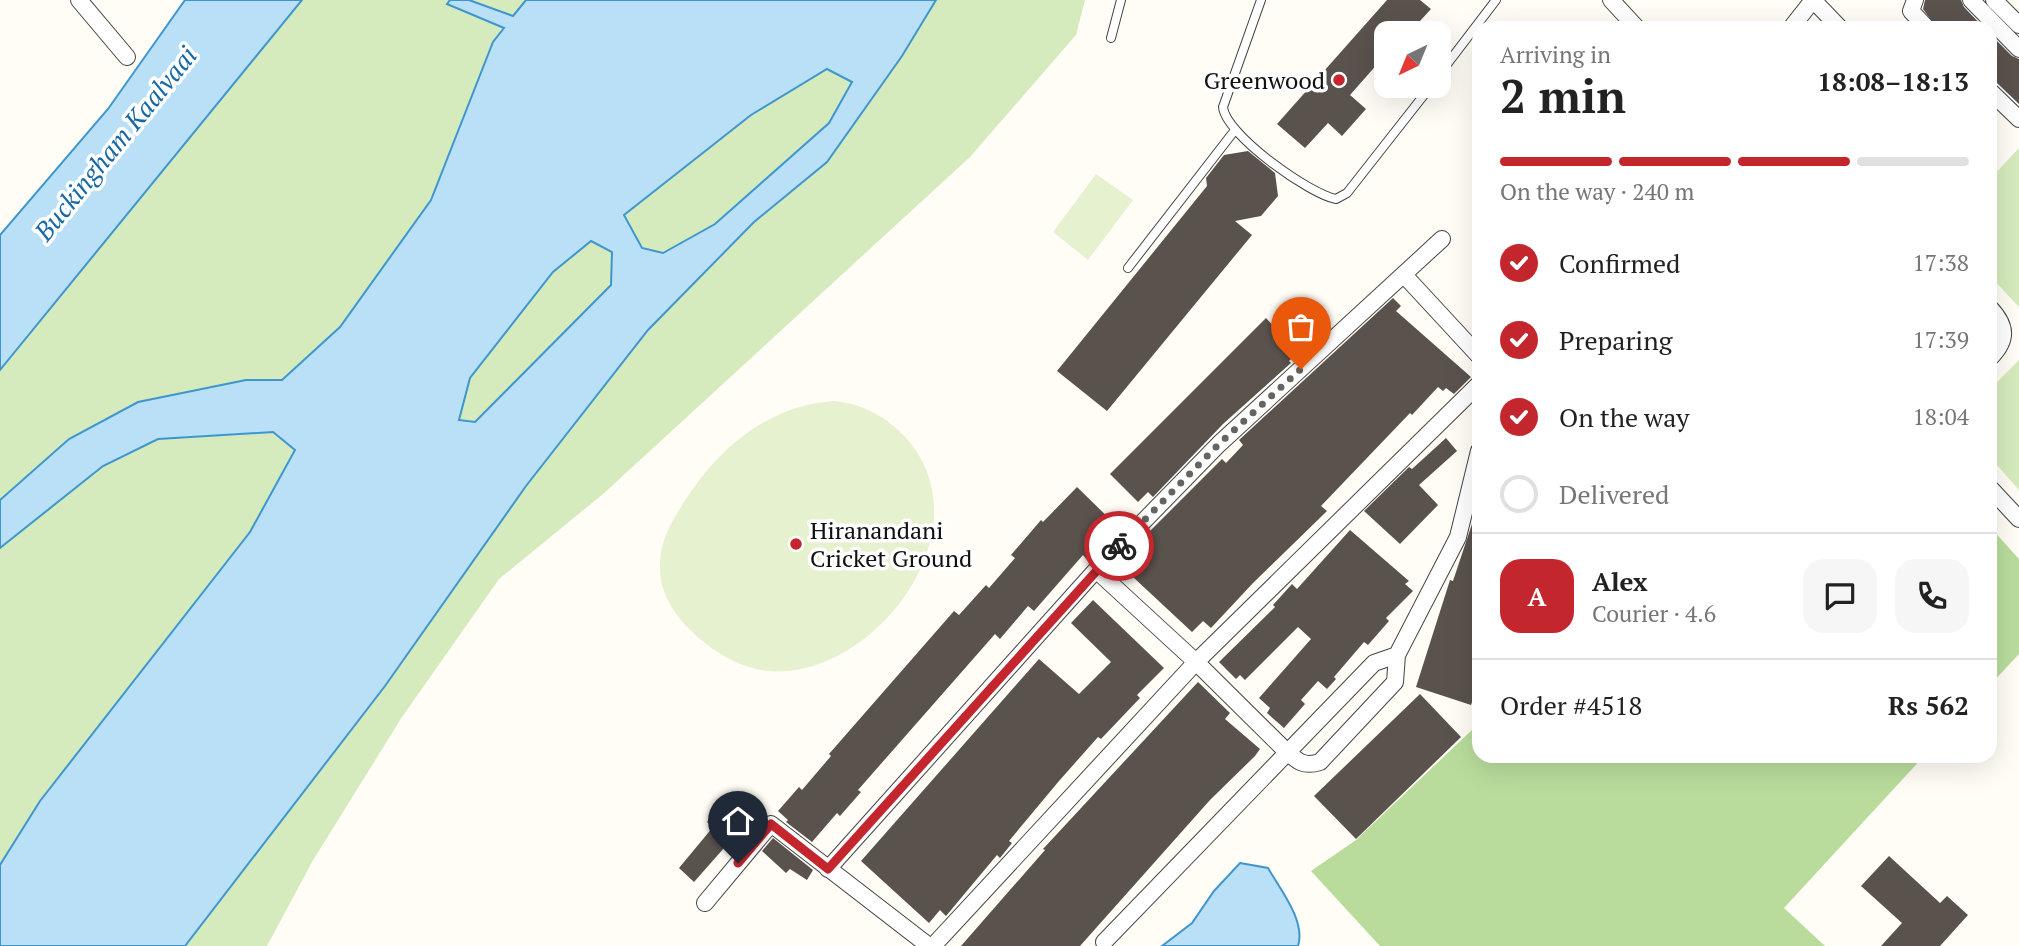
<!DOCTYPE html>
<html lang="en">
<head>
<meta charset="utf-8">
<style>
	:root { --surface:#fff; --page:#f6f6f6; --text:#222; --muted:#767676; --line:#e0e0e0; --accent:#c4262e }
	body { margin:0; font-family:"PT Serif",serif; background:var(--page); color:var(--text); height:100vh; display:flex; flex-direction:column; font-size:26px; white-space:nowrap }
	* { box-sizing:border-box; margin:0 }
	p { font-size:23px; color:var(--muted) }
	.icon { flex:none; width:38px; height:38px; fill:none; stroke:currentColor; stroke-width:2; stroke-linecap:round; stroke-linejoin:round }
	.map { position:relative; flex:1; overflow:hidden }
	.details { position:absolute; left:1472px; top:21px; width:525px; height:742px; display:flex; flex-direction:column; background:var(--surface); border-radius:21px; box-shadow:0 7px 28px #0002 }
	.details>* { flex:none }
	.needle { width:46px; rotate:223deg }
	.controls { position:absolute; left:1374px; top:21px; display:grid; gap:14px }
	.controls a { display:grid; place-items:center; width:77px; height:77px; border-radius:14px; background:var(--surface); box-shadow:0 7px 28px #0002; font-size:35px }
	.pin { position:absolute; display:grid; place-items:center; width:60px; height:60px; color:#fff; margin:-72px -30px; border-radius:50% 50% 50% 0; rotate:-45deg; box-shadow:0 0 7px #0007 }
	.pin .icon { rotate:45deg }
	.courier { position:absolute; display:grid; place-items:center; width:70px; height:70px; margin:-35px; border:5px solid #c4262e; border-radius:50%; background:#fff; color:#222; box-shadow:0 2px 9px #0007 }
	.head em { font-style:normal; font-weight:800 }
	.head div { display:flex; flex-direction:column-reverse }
	.head { display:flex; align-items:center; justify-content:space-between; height:119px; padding:0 28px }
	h1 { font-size:46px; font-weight:800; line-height:52px }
	.bar { display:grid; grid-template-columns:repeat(4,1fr); gap:10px 7px; align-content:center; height:84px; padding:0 28px }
	.bar i { height:9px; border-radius:5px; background:var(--line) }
	.bar .on { background:var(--accent) }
	.bar p { grid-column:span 4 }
	.line { display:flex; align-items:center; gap:18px; padding:0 28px; border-top:2px solid var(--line) }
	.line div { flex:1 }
	.round { display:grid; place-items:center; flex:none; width:74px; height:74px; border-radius:21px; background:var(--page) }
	ol { padding:0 28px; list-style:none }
	li { display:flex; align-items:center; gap:21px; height:77px }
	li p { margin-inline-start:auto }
	li .icon { padding:7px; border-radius:50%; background:var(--accent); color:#fff; stroke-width:4 }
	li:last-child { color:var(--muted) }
	li i { width:38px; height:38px; border:4px solid var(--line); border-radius:50% }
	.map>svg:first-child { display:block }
	.green { fill:#d5ebbd }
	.forest { fill:#b9dc9c }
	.pitch { fill:#e6f2cf }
	.water { fill:#b9e0f7; stroke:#3f96cf; stroke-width:2; fill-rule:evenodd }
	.building { fill:#5a524d }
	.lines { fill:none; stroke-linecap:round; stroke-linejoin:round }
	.service-casing { stroke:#444; stroke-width:10 }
	.minor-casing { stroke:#444; stroke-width:18 }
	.service { stroke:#fff; stroke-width:8 }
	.minor { stroke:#fff; stroke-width:16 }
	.done { stroke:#646461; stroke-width:7; stroke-dasharray:0 12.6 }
	.route { stroke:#c4262e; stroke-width:9 }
	.poi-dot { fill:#c4262e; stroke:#fff; stroke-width:2.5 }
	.labels { text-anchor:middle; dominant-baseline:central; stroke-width:7; stroke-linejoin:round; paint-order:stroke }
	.poi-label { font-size:24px; fill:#111; stroke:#fff; text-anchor:end }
	.water-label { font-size:26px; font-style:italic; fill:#1768a6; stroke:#fff }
</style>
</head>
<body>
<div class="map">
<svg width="2019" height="946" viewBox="0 0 2019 946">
	<rect width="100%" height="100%" fill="#fffdf5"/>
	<path class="green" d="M302 0H450L448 4 504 28 493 42 431 200 340 327 282 380H246L205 391 69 439 0 500V370Z
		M469 0H526L513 16Z
		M936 0H1085L1076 35 970 157 603 494 499 579 402 717 312 862 267 946H185L385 686 526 486 648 330 754 222 827 162 902 56Z
		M827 69 852 82 829 123 715 224 663 253 642 248 623 216 751 114Z
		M2019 148V307L1990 276V179Z
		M591 241 612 252 611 285 475 422 459 420 470 378 553 272Z
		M2019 360V490L1990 457V389Z
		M273 432 295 450 250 532 40 801 0 865V548L103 466 158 439Z"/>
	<path class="forest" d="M1990 527 2019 559V654L1990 685Z
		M1479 716V756H1924L1784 908 1825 946H1380L1311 871 1356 840 1474 728Z"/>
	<path class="pitch" d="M1096 174 1133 200 1088 260 1053 232Z
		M834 401C864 404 887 417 907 439 991 535 862 693 756 669 735 664 717 653 700 639 679 621 660 597 660 568 659 543 670 524 683 504 717 449 768 405 834 401Z"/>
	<path class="water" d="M185 0H302L0 370V235L108 109Z
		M450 0H469L513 16 526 0H936L902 56 827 162 754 222 648 330 526 486 385 686 185 946H0V865L40 801 250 532 295 450 273 432 158 439 103 466 0 548V500L69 439 138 402 246 380H282L340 327 431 200 493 42 504 28 447 4ZM827 69 852 82 829 123 715 224 663 253 642 248 624 215 751 115ZM591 241 612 252 611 285 475 422 459 420 470 378 553 272Z
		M1240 863 1268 868C1280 889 1306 921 1298 946H1162L1192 923 1214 891Z"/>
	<path class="building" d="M1387 0H1420L1431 9 1409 33H1386V66L1380 61 1350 95 1366 109 1342 136 1328 123 1305 148 1277 124Z
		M1925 0H1961L1964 7 1984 28H1937L1923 9Z
		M1990 34 2012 56 2019 59V104L1997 83 1990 81Z
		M1248 151 1275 173 1278 196 1261 216 1235 221 1252 235 1107 411 1057 371 1207 186 1206 178 1224 155Z
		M1393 298 1401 306 1396 311 1471 377 1454 394 1446 388 1443 391 1438 387 1412 415 1410 413 1321 506 1327 511 1253 583 1211 628 1203 621 1192 632 1118 563 1222 459 1226 463 1243 445 1239 440Z
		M1266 318 1298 352 1289 361 1291 363 1223 424 1153 497 1148 492 1138 502 1110 474Z
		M1446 438 1457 451 1419 485 1438 505 1400 544 1364 511 1409 467 1412 469Z
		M1077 487 1121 530 1088 561 1083 555 1034 611 1028 606 1000 639 995 634 858 790 861 792 840 816 837 813 812 842 786 822 788 820 778 811 799 787 802 790 831 756 829 754 954 611 959 615 986 585 989 588 1015 558 1011 555 1041 520 1043 522Z
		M1476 512 1479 683 1471 705 1416 687 1450 580 1453 581Z
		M1350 530 1409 581 1405 584 1413 591 1386 618 1389 621 1368 645 1364 642 1334 677 1336 679 1327 689 1318 681 1301 700 1305 704 1284 728 1267 713 1270 708 1259 698 1311 639 1298 627 1245 680 1240 675 1236 679 1219 662 1275 607 1273 605 1292 584 1297 589Z
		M1093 600 1164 668 1137 695 1140 698 1101 739 1098 737 1059 781 1009 841 1012 843 1000 858 997 855 946 916 940 910 929 923 861 861 1039 659 1079 694 1111 662 1071 623Z
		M1198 682 1230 713 1225 719 1260 749 1255 756 1210 800 1080 946H961L1045 850 1043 849Z
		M1420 694 1461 737 1356 839 1314 796Z
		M740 803 754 814 694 882 679 868 713 827 707 822 720 806 730 815Z
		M773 838 813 870 807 880 790 869 786 873 762 851Z
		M1889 856 1940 903 1947 896 1968 915 1940 946H1881L1902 923 1861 886Z"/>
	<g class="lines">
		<g class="service-casing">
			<path id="service" d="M1261 0 1223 107C1225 134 1309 194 1336 199L1347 193 1431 86
				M1111 38 1121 0
				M1438 76 1496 0
				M1128 268 1235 130"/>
		</g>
		<g class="minor-casing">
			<path id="minor" d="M79 0 127 57
				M1611 0 1637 28
				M1813 0 1840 28
				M1915 0 1911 11 1927 28
				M1971 0 2019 49
				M1994 0 2019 25
				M1791 28 1813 0
				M1990 91 2019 119
				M1405 276 1479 356
				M1990 308C2007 326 2008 340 1990 358
				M1990 488 2019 519
				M1397 655 1458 537 1479 451
				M828 869 1096 570 1219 444 1442 239
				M705 903 771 824 929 946
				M1104 942 1374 663 1397 655 1395 682 1320 762C1304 767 1298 762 1286 751L1196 662 1479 384
				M933 946 1196 662 1096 570"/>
		</g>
		<use href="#service" class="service"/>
		<use href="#minor" class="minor"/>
	</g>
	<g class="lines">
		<path class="done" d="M1119 546 1219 444 1301 369"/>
		<path class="route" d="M738 863 771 824 828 869 1119 546"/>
	</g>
	<g class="poi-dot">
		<circle cx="1339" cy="80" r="7"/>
		<circle cx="796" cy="544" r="7"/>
	</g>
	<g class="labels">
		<g class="poi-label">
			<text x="1325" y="80">Greenwood</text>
			<text x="810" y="530" text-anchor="start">Hiranandani<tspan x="810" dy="28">Cricket Ground</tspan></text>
		</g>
		<g class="water-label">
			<text transform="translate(115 143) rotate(-51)">Buckingham Kaalvaai</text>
		</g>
	</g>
</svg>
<div class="controls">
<a><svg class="needle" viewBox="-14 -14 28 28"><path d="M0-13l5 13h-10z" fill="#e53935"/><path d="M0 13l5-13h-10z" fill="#767676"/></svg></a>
</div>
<div class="pin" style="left:1301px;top:369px;background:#ea580c"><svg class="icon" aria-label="bag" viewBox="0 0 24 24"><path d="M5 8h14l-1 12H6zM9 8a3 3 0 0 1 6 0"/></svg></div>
<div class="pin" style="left:738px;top:863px;background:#1f2937"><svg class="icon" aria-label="home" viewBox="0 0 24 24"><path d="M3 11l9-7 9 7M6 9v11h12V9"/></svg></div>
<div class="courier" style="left:1119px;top:546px"><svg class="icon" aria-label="bike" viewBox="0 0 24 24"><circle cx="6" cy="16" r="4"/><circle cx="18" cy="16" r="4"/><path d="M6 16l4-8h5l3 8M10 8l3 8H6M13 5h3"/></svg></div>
<section class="details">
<div class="head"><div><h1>2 min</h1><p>Arriving in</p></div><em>18:08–18:13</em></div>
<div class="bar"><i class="on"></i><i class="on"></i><i class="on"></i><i></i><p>On the way · 240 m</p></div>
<ol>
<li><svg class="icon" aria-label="check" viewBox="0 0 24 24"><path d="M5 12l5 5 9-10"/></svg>Confirmed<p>17:38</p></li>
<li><svg class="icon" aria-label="check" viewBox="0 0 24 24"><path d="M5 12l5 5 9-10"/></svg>Preparing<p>17:39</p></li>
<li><svg class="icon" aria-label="check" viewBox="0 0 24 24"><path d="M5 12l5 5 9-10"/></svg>On the way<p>18:04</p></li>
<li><i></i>Delivered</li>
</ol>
<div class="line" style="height:126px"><b class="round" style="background:var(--accent);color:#fff">A</b><div><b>Alex</b><p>Courier · 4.6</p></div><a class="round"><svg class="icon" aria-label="chat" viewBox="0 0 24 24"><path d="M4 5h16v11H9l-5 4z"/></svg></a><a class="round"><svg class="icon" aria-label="phone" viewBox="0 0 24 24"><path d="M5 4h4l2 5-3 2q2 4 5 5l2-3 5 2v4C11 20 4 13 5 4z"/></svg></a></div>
<div class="line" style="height:91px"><div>Order #4518</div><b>Rs 562</b></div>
</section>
</div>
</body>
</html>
